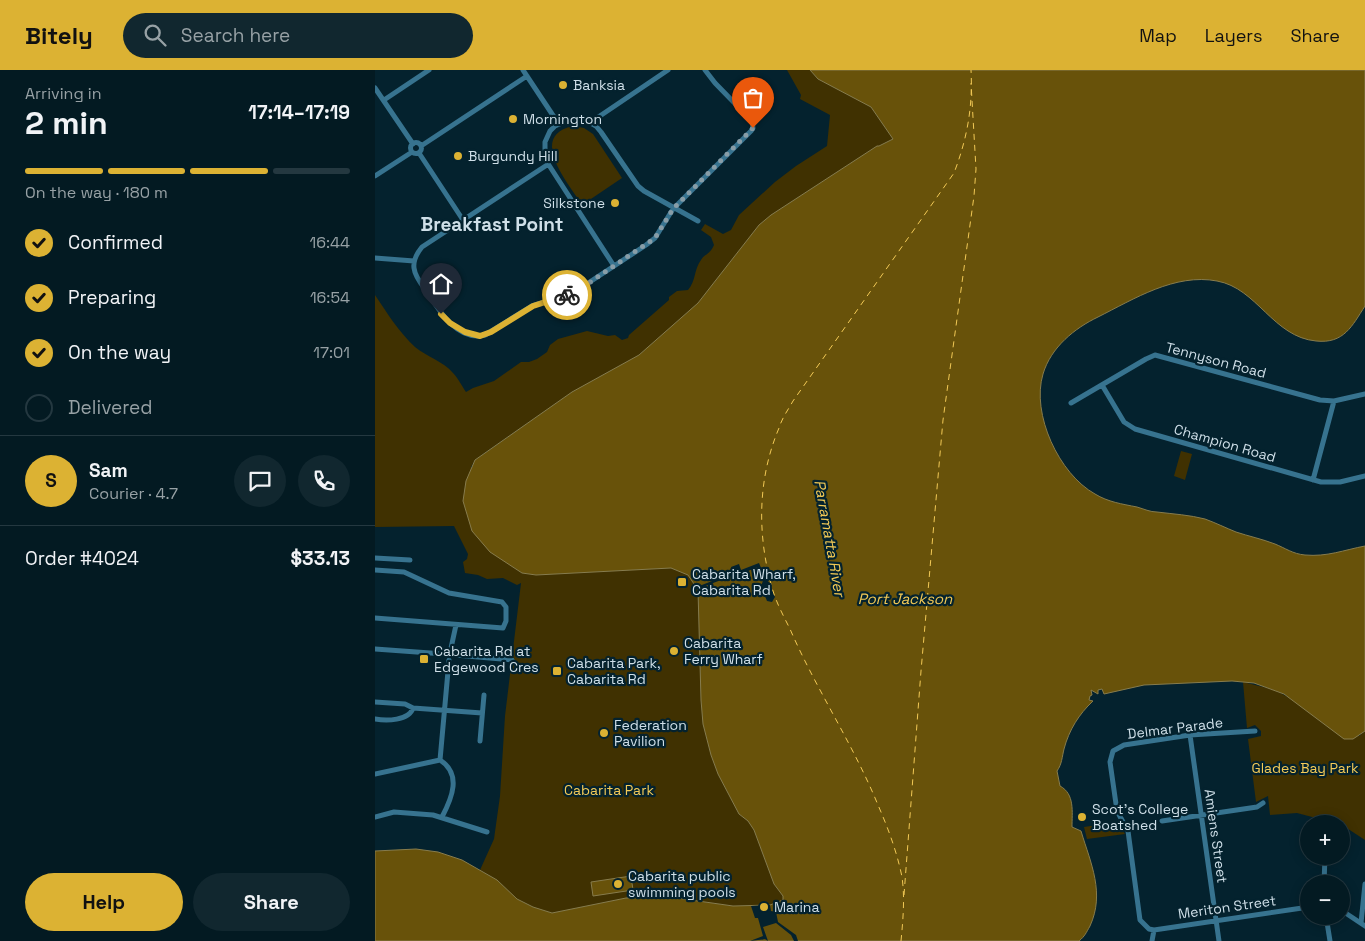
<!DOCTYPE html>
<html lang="en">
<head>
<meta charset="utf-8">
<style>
	:root { --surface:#031a22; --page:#11272f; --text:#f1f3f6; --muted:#97a1a5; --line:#243840; --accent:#dcb233 }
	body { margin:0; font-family:"Space Grotesk",sans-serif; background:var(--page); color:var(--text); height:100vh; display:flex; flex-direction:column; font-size:19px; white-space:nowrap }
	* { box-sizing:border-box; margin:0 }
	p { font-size:16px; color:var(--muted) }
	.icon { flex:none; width:28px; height:28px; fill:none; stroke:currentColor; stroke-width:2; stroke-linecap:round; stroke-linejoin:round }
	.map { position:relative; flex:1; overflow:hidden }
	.side { display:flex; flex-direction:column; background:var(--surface); width:375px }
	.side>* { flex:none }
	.tools { position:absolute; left:925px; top:745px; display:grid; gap:10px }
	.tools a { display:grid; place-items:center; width:50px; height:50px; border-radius:50%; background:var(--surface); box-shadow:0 2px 12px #0003,0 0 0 1px var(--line); font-size:25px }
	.pin { position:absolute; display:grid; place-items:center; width:42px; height:42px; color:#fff; margin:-51px -21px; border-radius:50% 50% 50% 0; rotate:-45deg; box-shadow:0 0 5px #0007 }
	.pin .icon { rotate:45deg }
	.courier { position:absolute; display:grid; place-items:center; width:50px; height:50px; margin:-25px; border:4px solid #dcb233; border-radius:50%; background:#fff; color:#222; box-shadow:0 1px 6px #0007 }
	.summary em { font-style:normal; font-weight:800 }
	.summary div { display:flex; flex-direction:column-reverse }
	.summary { display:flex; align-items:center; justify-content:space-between; height:85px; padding:0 25px }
	h1 { font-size:32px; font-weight:800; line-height:38px }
	.bar { display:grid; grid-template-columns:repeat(4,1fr); gap:8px 5px; align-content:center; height:60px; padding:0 25px }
	.bar i { height:6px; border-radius:4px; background:var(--line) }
	.bar .on { background:var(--accent) }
	.bar p { grid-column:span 4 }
	.line { display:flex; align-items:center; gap:12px; padding:0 25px; border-top:1px solid var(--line) }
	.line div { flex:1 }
	.round { display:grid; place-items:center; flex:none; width:52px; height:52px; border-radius:26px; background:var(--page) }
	ol { padding:0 25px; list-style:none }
	li { display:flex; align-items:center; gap:15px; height:55px }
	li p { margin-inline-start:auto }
	li .icon { padding:5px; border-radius:50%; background:var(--accent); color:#111; stroke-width:4 }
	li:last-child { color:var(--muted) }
	li i { width:28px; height:28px; border:2px solid var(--line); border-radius:50% }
	.cta { display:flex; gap:10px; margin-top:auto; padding:10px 25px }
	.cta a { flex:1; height:58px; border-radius:30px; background:var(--accent); color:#111; font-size:20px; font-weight:800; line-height:58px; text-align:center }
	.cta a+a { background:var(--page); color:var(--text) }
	header { display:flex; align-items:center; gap:30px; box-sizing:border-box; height:70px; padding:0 25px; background:var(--accent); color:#111 }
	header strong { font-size:24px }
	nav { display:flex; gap:28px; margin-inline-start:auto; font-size:18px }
	.search { width:350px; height:45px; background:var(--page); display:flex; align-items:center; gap:12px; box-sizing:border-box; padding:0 18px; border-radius:28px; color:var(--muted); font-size:19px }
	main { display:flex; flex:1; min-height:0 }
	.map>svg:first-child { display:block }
	.green { fill:#403101 }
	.water { fill:#68520a; stroke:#877c4d }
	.pier { fill:#04222e }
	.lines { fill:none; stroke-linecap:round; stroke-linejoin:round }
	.ferry { stroke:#f2c956; stroke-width:1; stroke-dasharray:6 5; stroke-linecap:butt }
	.minor { stroke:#37738f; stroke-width:5 }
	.done { stroke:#889da7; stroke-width:5; stroke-dasharray:0 9 }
	.route { stroke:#dcb233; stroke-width:6 }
	.poi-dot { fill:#dcb233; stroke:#04222e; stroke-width:2 }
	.labels { text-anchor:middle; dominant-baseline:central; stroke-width:4.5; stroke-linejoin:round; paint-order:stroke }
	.poi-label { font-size:14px; fill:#cfdfe8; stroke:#04222e; text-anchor:start }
	.street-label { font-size:14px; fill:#cfdfe8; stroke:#04222e }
	.park-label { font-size:14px; fill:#f4cb58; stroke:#04222e }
	.water-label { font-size:15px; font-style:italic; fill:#f2c956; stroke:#04222e }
	.district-label { font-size:19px; font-weight:bold; fill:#cfdfe8; stroke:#04222e }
</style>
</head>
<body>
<header>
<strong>Bitely</strong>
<div class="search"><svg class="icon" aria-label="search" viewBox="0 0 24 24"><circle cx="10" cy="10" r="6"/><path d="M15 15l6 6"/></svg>Search here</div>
<nav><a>Map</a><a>Layers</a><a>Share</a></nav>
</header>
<main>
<section class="side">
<div class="summary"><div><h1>2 min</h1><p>Arriving in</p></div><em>17:14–17:19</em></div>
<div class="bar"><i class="on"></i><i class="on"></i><i class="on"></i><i></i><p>On the way · 180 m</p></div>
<ol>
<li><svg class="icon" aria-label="check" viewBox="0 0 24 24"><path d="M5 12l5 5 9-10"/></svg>Confirmed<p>16:44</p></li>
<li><svg class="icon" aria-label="check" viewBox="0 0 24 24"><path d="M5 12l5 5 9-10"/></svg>Preparing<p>16:54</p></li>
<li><svg class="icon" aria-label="check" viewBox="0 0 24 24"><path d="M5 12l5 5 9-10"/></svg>On the way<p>17:01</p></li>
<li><i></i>Delivered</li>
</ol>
<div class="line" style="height:90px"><b class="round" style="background:var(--accent);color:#111">S</b><div><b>Sam</b><p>Courier · 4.7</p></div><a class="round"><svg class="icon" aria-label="chat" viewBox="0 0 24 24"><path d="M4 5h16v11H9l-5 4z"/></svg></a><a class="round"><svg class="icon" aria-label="phone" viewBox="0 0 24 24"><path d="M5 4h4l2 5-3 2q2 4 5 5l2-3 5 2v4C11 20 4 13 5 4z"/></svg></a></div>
<div class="line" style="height:65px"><div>Order #4024</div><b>$33.13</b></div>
<div class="cta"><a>Help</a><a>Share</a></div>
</section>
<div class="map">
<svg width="990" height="871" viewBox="0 0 990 871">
	<rect width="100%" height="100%" fill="#04222e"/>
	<path class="green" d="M412 0H435L443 9 496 37 518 69 504 76H502L396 145 384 155 323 233 264 285 197 322 108 384 100 390 96 397 138 497 147 503 161 505 296 498 313 505 323 520 326 630 328 654 336 685 343 704 364 744 373 751 379 760 399 814 408 826V830L395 835 358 836 288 826 251 828 177 843 158 837 142 829 122 810 105 800 119 769 125 726 130 646 146 513 142 515 128 508 112 509 103 505 90 503 88 492 92 489 93 484 79 456 0 457V225C12 243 24 262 40 277 52 287 68 291 78 303 83 308 87 316 91 322L98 318 119 311 146 292H154L162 289 172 282 175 275 183 269 212 261 233 266 240 265 247 270 253 268 254 265 294 230V227L302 221 313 220C321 211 319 199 326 190 330 183 334 186 339 175L336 167 326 160 330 154 348 164 356 160 364 145 400 112 421 96 452 76 455 45 425 29 426 25Z
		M198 56 209 58 218 64 247 108 207 135C194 114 152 66 198 56Z
		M806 381 817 384 810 410 799 406Z
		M868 612 900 620 918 630 949 654 984 666 990 661V770L964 753 942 754 941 748 922 743 895 745 893 726 881 732 873 669 886 666V661L880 655 872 658Z
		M742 752 750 764 712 769 709 757Z"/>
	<path class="water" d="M435 0H990V236C977 256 969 274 941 271 898 267 882 218 842 211 800 203 759 229 723 247 700 258 676 277 668 304 656 344 684 404 720 424 733 432 747 434 762 437 769 439 775 442 782 442 798 444 815 445 830 449 841 453 851 458 861 462 873 466 887 469 900 474 910 478 918 484 930 485 952 487 969 480 990 476V661L978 669H969L909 624 879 613 857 611 769 615 729 624 727 619 723 620V624L716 620 717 625 715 626 714 630 718 631C704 644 694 660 689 679 687 687 687 694 682 701L685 716C700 724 697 742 697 757L706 761C716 794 730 823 715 856 711 863 710 866 704 871H0V781L41 779 63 782 87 790 122 810 142 829 158 837 177 843 251 828 288 826 358 836 395 835 408 830V826L399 814 379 760 373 751 364 744 343 704 336 685 328 654 326 630 323 520 313 505 296 498 161 505 147 503 115 482 97 461 88 431 91 411 100 390 197 322 264 285 323 233 384 155 396 145 502 76H504L518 69 496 37 443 9Z
		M256 806 258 820 218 826 216 812Z"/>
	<path class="pier" d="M384 493 391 510 394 512 400 527 397 532 392 531 386 516 388 511 382 497 360 507 359 505 320 520 319 518 358 503 356 497 364 494 366 500Z
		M395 835 396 841 401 842 403 852 421 865 423 871H419L416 865 401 853 388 857 393 871 390 869 375 871 388 866 383 848H380L376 836Z"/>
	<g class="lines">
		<path class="ferry" d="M529 825 546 601 568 350 599 126 601 99 596 13
			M526 871C528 850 530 828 527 807 522 782 513 758 503 735 478 674 441 619 415 559 409 547 402 534 398 521 382 467 382 410 404 358 407 348 413 340 418 331L579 103C592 69 598 37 596 0"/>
		<path class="minor" d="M148 0 183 53
			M0 18 38 74
			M9 30 54 0
			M216 52 293 0
			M35.5 78a5.5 5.5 0 1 1 11 0a5.5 5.5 0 1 1-11 0Z
			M46 76 152 6
			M44 83 88 150
			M172 95 47 177C42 183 38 190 39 198 40 207 47 215 52 222 64 241 83 272 110 265L157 236 198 223 271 175 280 168 298 139 376 61 378 58 377 51 340 13 330 0
			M0 106 37 82
			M0 188 39 191
			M239 196 170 89V72L175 61 180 56 196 49 212 51 221 56 226 62 263 116 269 121 323 151
			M727 315 749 352 760 359 946 412H965L990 406
			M696 333 771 289 780 285 945 330 959 331 990 324
			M938 410 959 331
			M0 488 35 490
			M0 500 29 502 74 523 127 532 131 537V551L128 558 0 548
			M0 579 69 584
			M77 580 76 578 81 555
			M80 585 137 590
			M0 632 30 634 38 638C34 651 11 651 0 649
			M38 638 107 643
			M880 661 815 665 749 675 738 681 735 692 742 741 753 761 765 850 774 859 779 860 934 837
			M815 665 844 871
			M105 671 109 625
			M65 690 74 590
			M65 690C87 704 77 728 67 747
			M0 704 65 690
			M0 747 19 742 58 745 112 762
			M787 751 882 737 888 733
			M949 814 950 786
			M966 840 990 856
			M951 846 955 871
			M986 853 990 814
			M777 871 779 860"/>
	</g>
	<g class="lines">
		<path class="done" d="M192 225 202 221 280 168 298 139 378 58"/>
		<path class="route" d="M66 244 75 253 90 262 105 266 116 262 158 236 192 225"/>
	</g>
	<g class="poi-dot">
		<circle cx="188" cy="15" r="5"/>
		<circle cx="138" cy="49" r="5"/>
		<circle cx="83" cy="86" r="5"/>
		<circle cx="240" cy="133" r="5"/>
		<rect x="302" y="507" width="10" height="10" rx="2.5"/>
		<circle cx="299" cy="581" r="5"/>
		<rect x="44" y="584" width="10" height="10" rx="2.5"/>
		<rect x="177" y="596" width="10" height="10" rx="2.5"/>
		<circle cx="229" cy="663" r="5"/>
		<circle cx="707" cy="747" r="5"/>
		<circle cx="243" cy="814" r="5"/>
		<circle cx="389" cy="837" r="5"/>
	</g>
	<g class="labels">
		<g class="poi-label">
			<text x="198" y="15">Banksia</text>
			<text x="148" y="49">Mornington</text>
			<text x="93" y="86">Burgundy Hill</text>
			<text x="230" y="133" text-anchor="end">Silkstone</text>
			<text x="317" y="504">Cabarita Wharf,<tspan x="317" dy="16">Cabarita Rd</tspan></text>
			<text x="309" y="573">Cabarita<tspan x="309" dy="16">Ferry Wharf</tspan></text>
			<text x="59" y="581">Cabarita Rd at<tspan x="59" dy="16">Edgewood Cres</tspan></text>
			<text x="192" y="593">Cabarita Park,<tspan x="192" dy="16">Cabarita Rd</tspan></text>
			<text x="239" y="655">Federation<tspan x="239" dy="16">Pavilion</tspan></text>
			<text x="717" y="739">Scot's College<tspan x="717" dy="16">Boatshed</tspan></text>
			<text x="253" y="806">Cabarita public<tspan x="253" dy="16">swimming pools</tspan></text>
			<text x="399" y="837">Marina</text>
		</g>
		<g class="street-label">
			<text transform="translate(841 290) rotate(15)">Tennyson Road</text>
			<text transform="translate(850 373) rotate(16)">Champion Road</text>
			<text transform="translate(800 658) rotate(-7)">Delmar Parade</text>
			<text transform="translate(841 766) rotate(82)">Amiens Street</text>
			<text transform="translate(852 837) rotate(-8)">Meriton Street</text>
		</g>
		<g class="park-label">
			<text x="930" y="698">Glades Bay Park</text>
			<text x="234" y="720">Cabarita Park</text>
		</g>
		<g class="water-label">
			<text transform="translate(455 468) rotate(80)">Parramatta River</text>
			<text x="530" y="528">Port Jackson</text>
		</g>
		<g class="district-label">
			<text x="117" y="154">Breakfast Point</text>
		</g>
	</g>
</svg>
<div class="tools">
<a>+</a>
<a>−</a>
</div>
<div class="pin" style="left:378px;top:58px;background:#ea580c"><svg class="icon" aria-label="bag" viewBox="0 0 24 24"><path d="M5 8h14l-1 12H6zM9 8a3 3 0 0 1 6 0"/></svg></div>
<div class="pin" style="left:66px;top:244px;background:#1f2937"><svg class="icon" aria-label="home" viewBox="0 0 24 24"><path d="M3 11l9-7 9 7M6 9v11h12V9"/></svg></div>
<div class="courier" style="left:192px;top:225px"><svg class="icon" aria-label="bike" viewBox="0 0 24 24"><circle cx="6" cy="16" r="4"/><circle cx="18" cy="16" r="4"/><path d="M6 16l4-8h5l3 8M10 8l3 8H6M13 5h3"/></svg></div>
</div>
</main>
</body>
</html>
